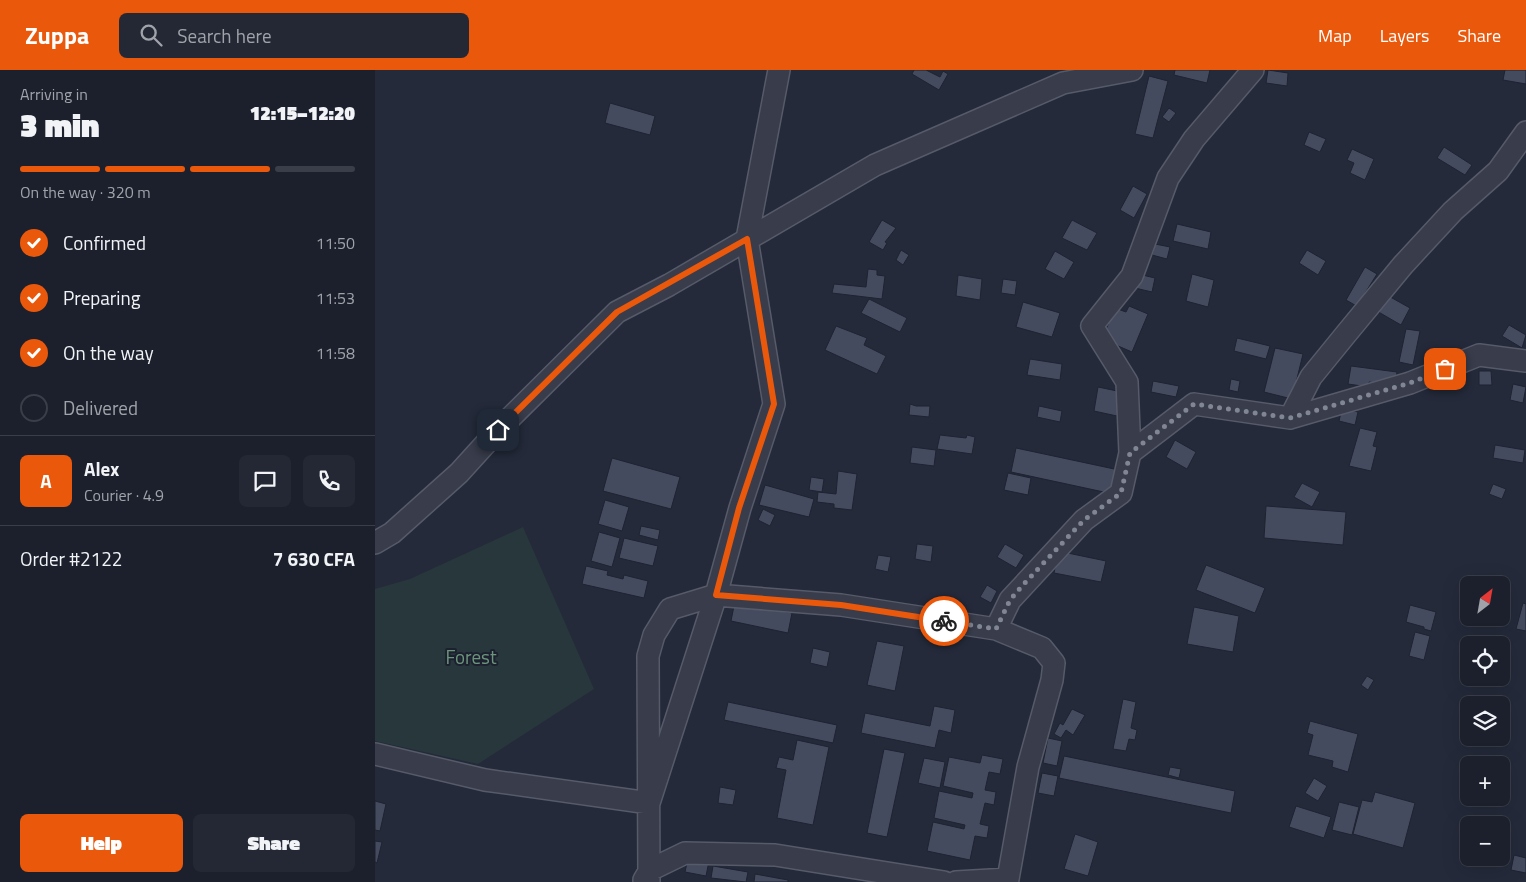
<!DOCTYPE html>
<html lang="en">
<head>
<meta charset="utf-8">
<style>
	:root { --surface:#1b202c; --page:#242834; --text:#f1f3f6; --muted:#a0a3a9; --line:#393e48; --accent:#ea580c }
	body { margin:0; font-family:"Titillium Web",sans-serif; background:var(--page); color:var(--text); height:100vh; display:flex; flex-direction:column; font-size:19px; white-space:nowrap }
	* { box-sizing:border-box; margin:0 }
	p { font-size:16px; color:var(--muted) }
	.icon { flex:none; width:28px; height:28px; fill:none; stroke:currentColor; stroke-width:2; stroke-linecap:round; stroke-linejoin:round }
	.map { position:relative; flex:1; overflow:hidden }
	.drawer { display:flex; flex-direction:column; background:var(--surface); width:375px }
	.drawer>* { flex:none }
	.needle { width:32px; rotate:31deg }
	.buttons { position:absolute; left:1085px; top:506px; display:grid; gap:10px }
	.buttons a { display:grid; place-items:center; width:50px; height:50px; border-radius:8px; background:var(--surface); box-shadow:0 5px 20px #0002,0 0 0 1px var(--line); font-size:25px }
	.pin { position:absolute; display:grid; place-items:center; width:42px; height:42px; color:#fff; margin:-21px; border-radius:10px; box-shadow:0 2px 8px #0006 }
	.courier { position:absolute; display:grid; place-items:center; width:50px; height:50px; margin:-25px; border:4px solid #ea580c; border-radius:50%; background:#fff; color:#222; box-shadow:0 1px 6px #0007 }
	.headline em { font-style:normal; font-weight:800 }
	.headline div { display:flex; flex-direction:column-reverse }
	.headline { display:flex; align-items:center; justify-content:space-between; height:85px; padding:0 20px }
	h1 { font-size:32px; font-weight:800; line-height:38px }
	.bar { display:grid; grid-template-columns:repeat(4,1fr); gap:8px 5px; align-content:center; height:60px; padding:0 20px }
	.bar i { height:6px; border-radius:4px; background:var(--line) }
	.bar .on { background:var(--accent) }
	.bar p { grid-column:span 4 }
	.line { display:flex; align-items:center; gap:12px; padding:0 20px; border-top:1px solid var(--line) }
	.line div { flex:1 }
	.round { display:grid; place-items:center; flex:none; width:52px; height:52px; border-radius:8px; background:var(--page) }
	ol { padding:0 20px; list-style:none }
	li { display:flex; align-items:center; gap:15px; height:55px }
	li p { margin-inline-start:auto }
	li .icon { padding:5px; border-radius:50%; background:var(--accent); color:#fff; stroke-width:4 }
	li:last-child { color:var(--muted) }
	li i { width:28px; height:28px; border:2px solid var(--line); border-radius:50% }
	.cta { display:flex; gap:10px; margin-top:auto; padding:10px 20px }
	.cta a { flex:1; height:58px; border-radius:8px; background:var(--accent); color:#fff; font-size:20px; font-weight:800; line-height:58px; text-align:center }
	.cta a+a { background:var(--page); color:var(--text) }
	header { display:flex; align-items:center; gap:30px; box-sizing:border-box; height:70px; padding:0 25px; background:var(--accent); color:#fff }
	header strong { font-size:24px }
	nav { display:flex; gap:28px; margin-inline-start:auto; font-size:18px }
	.search { width:350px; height:45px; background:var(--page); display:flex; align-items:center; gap:12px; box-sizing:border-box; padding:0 18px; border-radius:8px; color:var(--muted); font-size:19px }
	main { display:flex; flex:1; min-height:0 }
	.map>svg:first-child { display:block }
	.green { fill:#27373c }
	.building { fill:#454b5e; stroke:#1f2331 }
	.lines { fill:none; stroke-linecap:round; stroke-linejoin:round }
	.street-casing { stroke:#565a69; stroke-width:24 }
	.street { stroke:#383c4b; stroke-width:21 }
	.done { stroke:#818695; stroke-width:5; stroke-dasharray:0 9 }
	.route { stroke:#ea580c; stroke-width:6 }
	.labels { text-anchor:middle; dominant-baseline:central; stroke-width:4; stroke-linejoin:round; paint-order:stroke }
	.park-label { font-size:19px; fill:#6c967c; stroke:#1d212f }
</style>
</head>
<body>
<header>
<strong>Zuppa</strong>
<div class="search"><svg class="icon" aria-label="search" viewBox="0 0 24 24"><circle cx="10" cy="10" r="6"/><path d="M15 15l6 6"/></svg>Search here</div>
<nav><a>Map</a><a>Layers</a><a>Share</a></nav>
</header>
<main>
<section class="drawer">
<div class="headline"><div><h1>3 min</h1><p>Arriving in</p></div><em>12:15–12:20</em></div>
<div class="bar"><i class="on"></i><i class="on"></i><i class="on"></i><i></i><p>On the way · 320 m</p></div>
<ol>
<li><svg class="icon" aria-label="check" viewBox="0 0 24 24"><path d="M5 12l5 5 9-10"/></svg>Confirmed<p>11:50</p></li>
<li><svg class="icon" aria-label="check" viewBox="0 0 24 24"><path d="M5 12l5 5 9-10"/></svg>Preparing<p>11:53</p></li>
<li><svg class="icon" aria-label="check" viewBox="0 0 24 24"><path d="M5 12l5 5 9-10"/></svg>On the way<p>11:58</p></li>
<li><i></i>Delivered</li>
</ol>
<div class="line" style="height:90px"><b class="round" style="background:var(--accent);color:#fff">A</b><div><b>Alex</b><p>Courier · 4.9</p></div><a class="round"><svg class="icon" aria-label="chat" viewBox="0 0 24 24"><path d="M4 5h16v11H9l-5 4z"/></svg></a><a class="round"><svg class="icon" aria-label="phone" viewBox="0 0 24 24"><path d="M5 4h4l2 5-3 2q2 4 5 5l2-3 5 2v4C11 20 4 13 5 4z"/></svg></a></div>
<div class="line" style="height:65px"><div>Order #2122</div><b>7 630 CFA</b></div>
<div class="cta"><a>Help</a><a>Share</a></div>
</section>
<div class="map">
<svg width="1151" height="812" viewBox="0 0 1151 812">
	<rect width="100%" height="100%" fill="#242a3a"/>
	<path class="green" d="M148 457 219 619 103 694 0 671V519L35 509Z"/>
	<path class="building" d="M539 0H551L565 7 568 1 573 4 564 20 537 4Z
		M800 0H835L832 13 799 5Z
		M893 0 913 3 912 16 891 13Z
		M1130 0H1151V14L1128 10Z
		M774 6 793 11 778 68 760 64Z
		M235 33 280 46 275 65 230 53Z
		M794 38 801 43 794 52 787 47Z
		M934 62 951 69 945 82 929 75Z
		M1069 77 1097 95 1090 105 1062 88Z
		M977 79 999 89 990 110 975 103 979 93 972 90Z
		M758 116 772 124 759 148 745 140Z
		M507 150 521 158 510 172 512 173 508 180 494 172Z
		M697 150 722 163 712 180 687 168Z
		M802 154 836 162 833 179 798 171Z
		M780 174 795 177 792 189 777 185Z
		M526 180 534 185 528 195 521 190Z
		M932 180 951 191 943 205 924 193Z
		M680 181 699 192 689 209 670 199Z
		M990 197 1002 204 987 228 985 238 971 230Z
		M493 199 502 200V205L510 206 507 229 457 223 459 214 491 217Z
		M763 204 780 208 777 222 760 218Z
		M817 204 839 210 833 237 811 231Z
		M583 205 607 209 605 230 581 226Z
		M628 209 642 211 640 225 626 223Z
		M1010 224 1035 238 1026 255 1000 240Z
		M494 229 532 248 525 262 486 243Z
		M648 232 685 243 677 267 641 257Z
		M754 236 773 244 757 282 727 269 740 238 751 242Z
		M1134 255 1151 265 1147 278 1127 266Z
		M461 256 492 268 489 275 511 286 502 304 450 280Z
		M1031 259 1045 261 1038 295 1024 292Z
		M862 268 895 276 891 289 859 281Z
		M900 278 928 284 917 329 889 322Z
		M655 289 687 294 685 310 652 305Z
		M976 296 1022 302 1020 316 994 312V317L973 314Z
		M1104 301H1116L1117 315H1104Z
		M856 309 865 311 863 322 854 320Z
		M778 311 804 316 801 327 776 322Z
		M1138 314 1151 317 1148 333 1135 330Z
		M723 317 747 322 742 346 719 341Z
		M535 334 541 336H555L554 347 534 345Z
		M664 336 687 341 685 352 662 347Z
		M967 338 983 342 980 355 964 351Z
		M985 358 1002 362 998 376 1002 377 996 401 974 396Z
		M565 365 591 368 592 365 600 367 597 384 562 379Z
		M800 370 821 382 812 399 791 387Z
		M1120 375 1150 380 1148 393 1118 388Z
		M537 377 561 380 559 396 535 393Z
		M641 378 744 400 738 424 636 402Z
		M237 388 305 407 296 439 228 421Z
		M463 401 482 404 477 440 459 438V434L442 432 443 422 461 424Z
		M633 403 656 408 653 425 629 420Z
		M436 407 449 409 447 422 434 420Z
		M927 413 945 422 937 437 919 427Z
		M1118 414 1131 419 1127 429 1114 424Z
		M390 415 439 429 434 447 384 435Z
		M230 430 254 437 247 461 223 454Z
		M891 436 971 442 968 475 889 468Z
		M388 439 400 445 395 456 383 450Z
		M266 456 285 460 283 470 264 465Z
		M224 462 245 468 237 497 216 491Z
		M249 468 283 476 278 496 244 488Z
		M542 474 558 476 556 492 540 489Z
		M630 474 649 485 641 498 622 487Z
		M683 481 731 491 726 512 679 503Z
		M503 485 516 487 513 502 500 499Z
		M831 495 890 518 880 543 821 520Z
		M211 496 233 501 232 505 248 509 249 505 273 511 269 528 207 514Z
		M612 515 622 521 616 533 605 527Z
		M360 531 417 543 413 563 356 551Z
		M1148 533 1151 534V561L1141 559Z
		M1035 535 1061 542 1056 561 1049 559V557L1031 552Z
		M819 537 864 546 858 582 812 574Z
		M1040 562 1055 566 1049 590 1034 586Z
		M502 571 529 576 520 621 492 615Z
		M438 578 455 582 452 597 435 593Z
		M992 606 999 610 993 620 986 615Z
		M748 629 761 632 756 658 762 660 760 670 754 669 751 681 738 679Z
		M353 632 462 655 458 673 349 650Z
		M559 636 580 640 576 663 564 660 560 678 486 663 490 643 555 656Z
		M697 639 710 645 698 665 691 660 686 668 679 664 685 653 688 655Z
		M935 651 983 664 973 702 957 697 958 691 933 685 938 665 932 663Z
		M673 668 687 671 682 696 668 693Z
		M422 670 454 677 438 755 402 748 411 700 401 698 404 687 418 690Z
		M509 679 530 683 512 767 492 763Z
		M607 685 628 689 625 704 614 702 610 720 621 722 619 735 610 733 605 754 614 756 612 768 600 766 595 790 552 781 558 752 589 759 590 755 559 748 564 721 597 728 598 723 568 716 574 687 605 693Z
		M689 686 860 721 856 743 684 708Z
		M549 688 570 692 565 718 543 713Z
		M795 697 806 699 804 708 793 705Z
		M667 703 683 706 679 726 663 723Z
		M939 708 952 716 943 731 930 723Z
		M345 717 361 720 358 735 343 733Z
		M1000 722 1040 733 1028 778 978 764 987 730 997 732Z
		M0 731 11 734 5 761 0 760Z
		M964 732 984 737 977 765 957 760Z
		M921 736 956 747 949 768 914 757Z
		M700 764 723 772 713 806 689 799Z
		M0 771 7 772 2 793 0 792Z
		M1139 785 1151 788V803L1136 800Z
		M313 788 334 791 331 806 310 802Z
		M338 796 373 802 371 812 336 808Z
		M380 804 413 810V812H379Z"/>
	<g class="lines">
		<g class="street-casing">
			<path id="street" d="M915 348 936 307 971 264 1028 195 1078 141 1123 101 1151 62
				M755 383 819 334 915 348 1035 313 1104 285 1151 291
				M0 473 17 463 84 403 123 360 242 242 294 215 500 95 688 13 757 0
				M0 684 110 710 274 733 341 525 365 438 399 334 372 169 404 0
				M269 810 275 800 310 783 400 785 569 812
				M274 812 273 586 279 565 295 539 341 525 466 535 621 559 635 530 709 450 746 423 755 383 752 312 717 256 757 206 793 108 819 69 878 0
				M581 812 633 809 653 697 677 610 679 593 667 578 621 559"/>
		</g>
		<use href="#street" class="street"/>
	</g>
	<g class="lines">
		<path class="done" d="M569 551 621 559 635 530 647 516 709 450 746 423 755 383 819 334 915 348 1035 313 1070 299"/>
		<path class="route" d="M123 360 242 242 372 169 399 334 364 438 341 525 466 535 569 551"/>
	</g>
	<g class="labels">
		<g class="park-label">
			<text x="96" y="586">Forest</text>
		</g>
	</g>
</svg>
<div class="buttons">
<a><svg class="needle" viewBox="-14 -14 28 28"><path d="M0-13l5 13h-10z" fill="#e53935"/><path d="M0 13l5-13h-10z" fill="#a0a3a9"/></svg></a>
<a><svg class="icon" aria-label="locate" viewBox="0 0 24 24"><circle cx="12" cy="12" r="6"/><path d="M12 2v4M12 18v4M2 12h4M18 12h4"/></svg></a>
<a><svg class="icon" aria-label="layers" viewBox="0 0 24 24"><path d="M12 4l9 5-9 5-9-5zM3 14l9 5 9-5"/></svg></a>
<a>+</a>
<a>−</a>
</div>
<div class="pin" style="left:1070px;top:299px;background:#ea580c"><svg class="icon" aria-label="bag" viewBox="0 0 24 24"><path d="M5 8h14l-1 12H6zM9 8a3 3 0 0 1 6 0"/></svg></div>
<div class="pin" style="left:123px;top:360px;background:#1f2937"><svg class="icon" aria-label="home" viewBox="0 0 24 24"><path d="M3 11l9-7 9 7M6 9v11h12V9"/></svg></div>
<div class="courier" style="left:569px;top:551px"><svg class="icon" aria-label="bike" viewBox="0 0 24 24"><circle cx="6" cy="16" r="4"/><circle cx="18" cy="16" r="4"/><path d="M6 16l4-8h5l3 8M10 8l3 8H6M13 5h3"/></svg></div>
</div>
</main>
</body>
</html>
